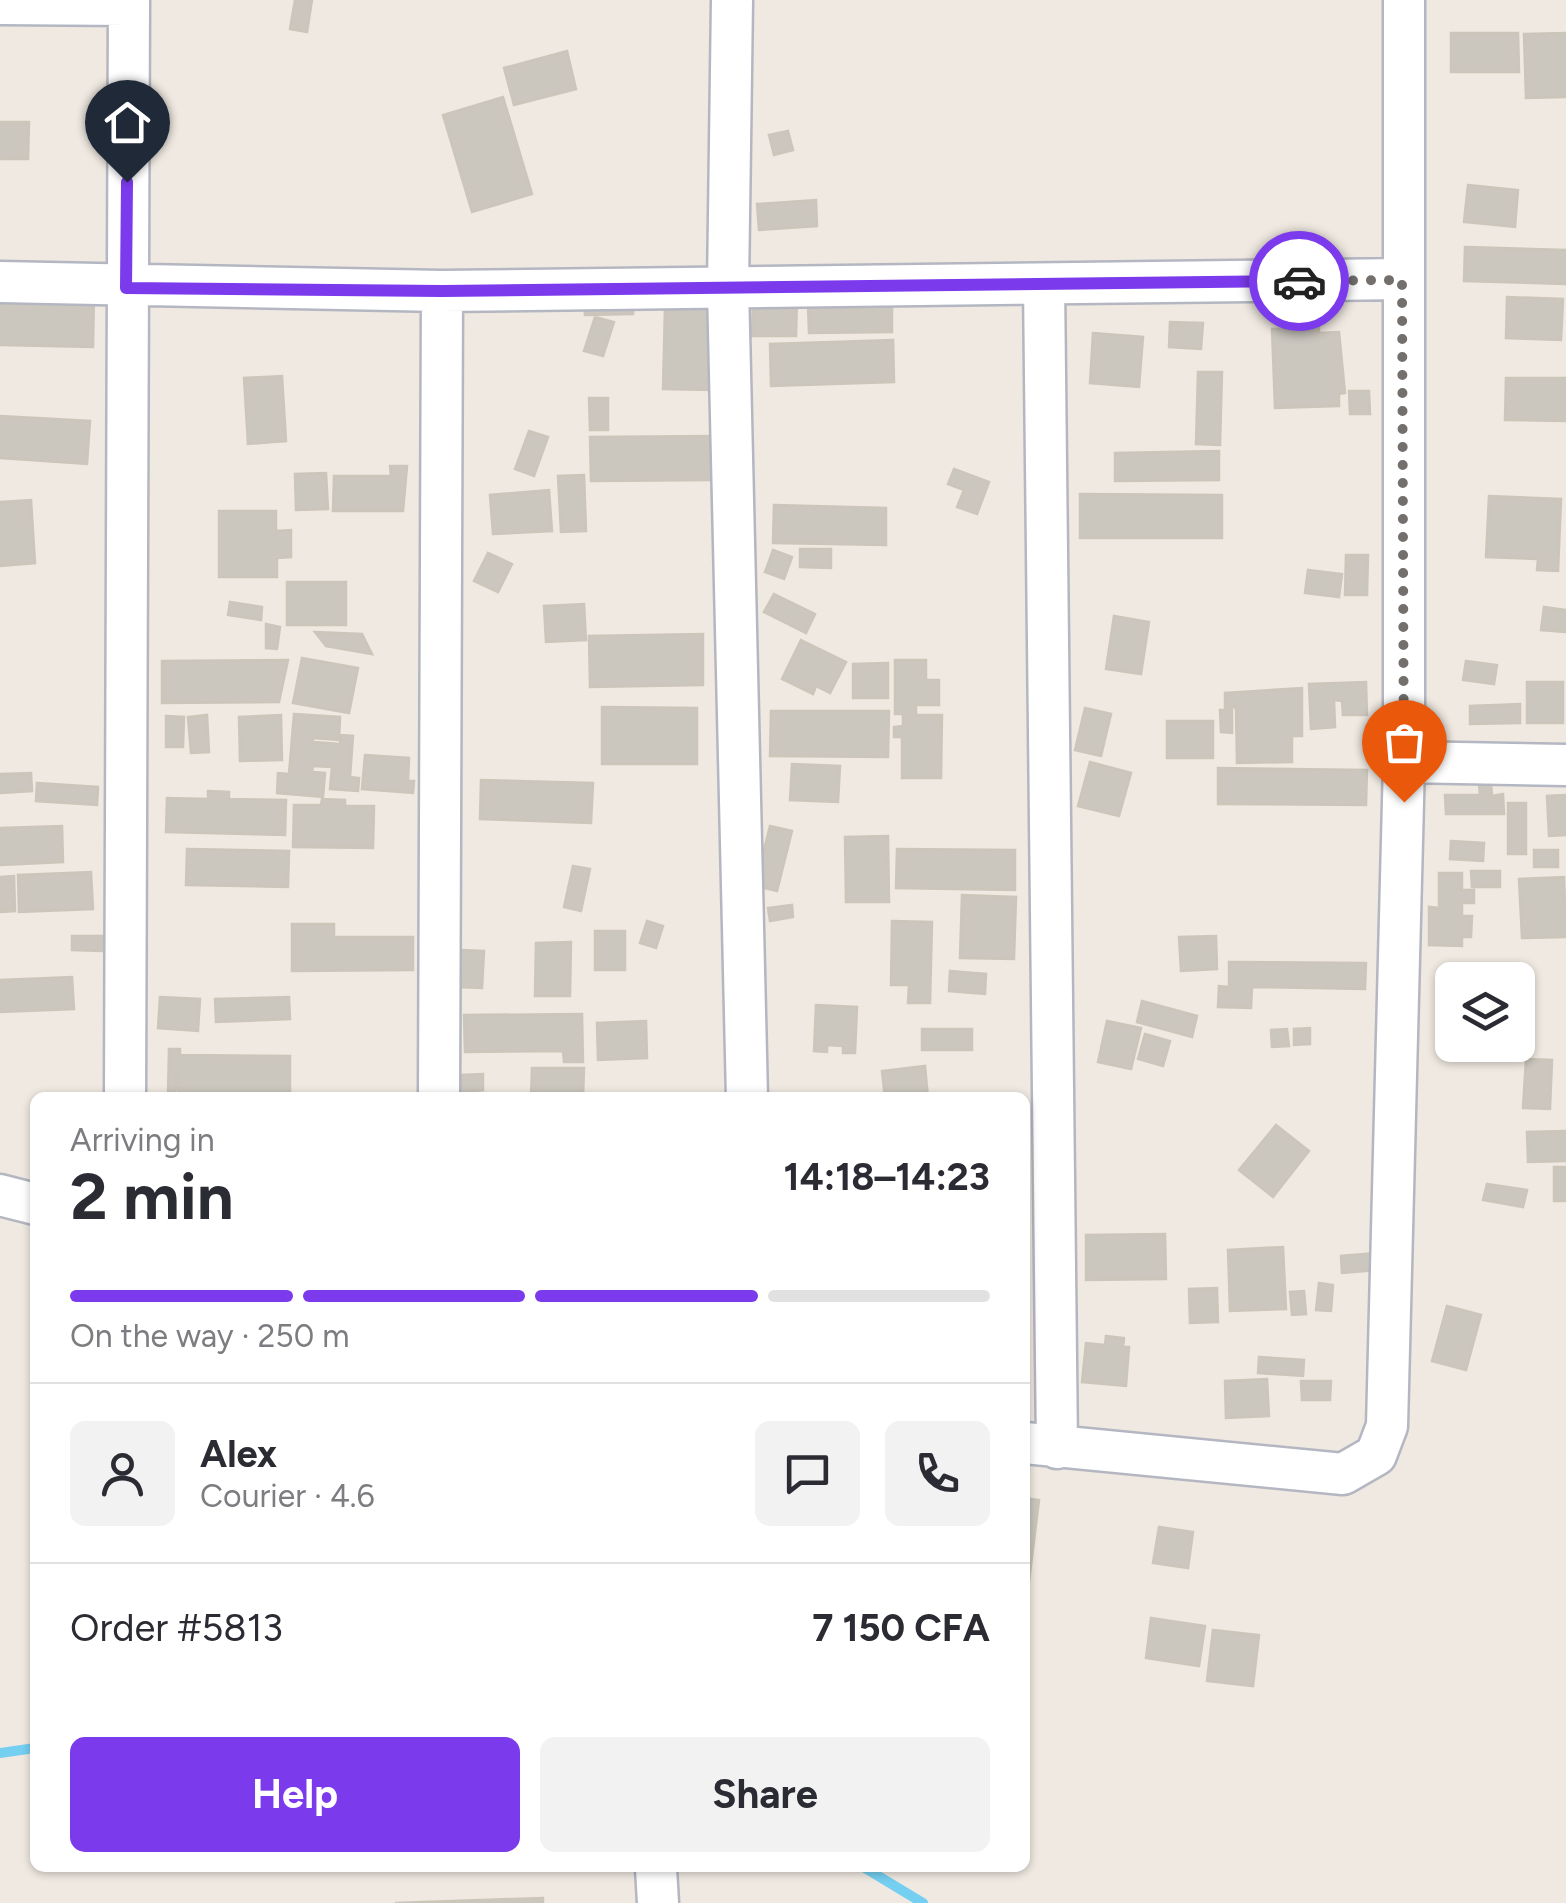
<!DOCTYPE html>
<html lang="en">
<head>
<meta charset="utf-8">
<style>
	:root { --surface:#fff; --page:#f2f2f3; --text:#2b2b33; --muted:#7c7c81; --line:#e1e1e2; --accent:#7c3aed }
	body { margin:0; font-family:Figtree,sans-serif; background:var(--page); color:var(--text); height:100vh; display:flex; flex-direction:column; font-size:38px; white-space:nowrap }
	* { box-sizing:border-box; margin:0 }
	p { font-size:32px; color:var(--muted) }
	.icon { flex:none; width:55px; height:55px; fill:none; stroke:currentColor; stroke-width:2; stroke-linecap:round; stroke-linejoin:round }
	.map { position:relative; flex:1; overflow:hidden }
	.details { position:absolute; left:30px; top:1092px; width:1000px; height:780px; display:flex; flex-direction:column; background:var(--surface); border-radius:15px; box-shadow:0 2px 8px #0004 }
	.details>* { flex:none }
	.buttons { position:absolute; left:1435px; top:962px; display:grid; gap:20px }
	.buttons a { display:grid; place-items:center; width:100px; height:100px; border-radius:15px; background:var(--surface); box-shadow:0 2px 8px #0004; font-size:50px }
	.pin { position:absolute; display:grid; place-items:center; width:85px; height:85px; color:#fff; margin:-102px -42px; border-radius:50% 50% 50% 0; rotate:-45deg; box-shadow:0 0 10px #0007 }
	.pin .icon { rotate:45deg }
	.courier { position:absolute; display:grid; place-items:center; width:100px; height:100px; margin:-50px; border:8px solid #7c3aed; border-radius:50%; background:#fff; color:#222; box-shadow:0 2px 12px #0007 }
	.headline em { font-style:normal; font-weight:700 }
	.headline div { display:flex; flex-direction:column-reverse }
	.headline { display:flex; align-items:center; justify-content:space-between; height:170px; padding:0 40px }
	h1 { font-size:65px; font-weight:700; line-height:75px }
	.bar { display:grid; grid-template-columns:repeat(4,1fr); gap:15px 10px; align-content:center; height:120px; padding:0 40px }
	.bar i { height:12px; border-radius:8px; background:var(--line) }
	.bar .current { background:var(--accent) }
	.bar p { grid-column:span 4 }
	.line { display:flex; align-items:center; gap:25px; padding:0 40px; border-top:2px solid var(--line) }
	.line div { flex:1 }
	.round { display:grid; place-items:center; flex:none; width:105px; height:105px; border-radius:15px; background:var(--page) }
	.button { display:flex; gap:20px; margin-top:auto; padding:20px 40px }
	.button a { flex:1; height:115px; border-radius:15px; background:var(--accent); color:#fff; font-size:40px; font-weight:700; line-height:115px; text-align:center }
	.button a+a { background:var(--page); color:var(--text) }
	.map>svg:first-child { display:block }
	.lines { fill:none; stroke-linecap:round; stroke-linejoin:round }
	.stream { stroke:#75cff0; stroke-width:10 }
	.building { fill:#cbc7bf; stroke:#cbc5ba; stroke-width:2.5 }
	.minor-casing { stroke:#b4b7c1; stroke-width:45 }
	.minor { stroke:#fff; stroke-width:40 }
	.done { stroke:#726f6d; stroke-width:10; stroke-dasharray:0 18 }
	.route { stroke:#7c3aed; stroke-width:12 }
</style>
</head>
<body>
<div class="map">
<svg width="1566" height="1903" viewBox="0 0 1566 1903">
	<rect width="100%" height="100%" fill="#efe9e1"/>
	<g class="lines">
		<path class="stream" d="M0 1753 35 1748
			M865 1868 923 1903"/>
	</g>
	<path class="building" d="M295 0H312L307 32 290 29Z
		M1451 33H1518L1519 72H1451Z
		M1566 33V97L1526 98 1524 34Z
		M567 51 576 89 514 105 504 68Z
		M503 97 532 194 472 212 443 115Z
		M0 122H29L28 159H0Z
		M788 131 793 150 774 155 769 135Z
		M1468 185 1518 190 1515 227 1464 222Z
		M816 200 817 226 759 230 757 204Z
		M1465 247 1566 250V284L1464 281Z
		M0 292 94 294 93 347 0 345Z
		M753 296 797 297 796 336H752Z
		M1507 297 1563 299 1561 340 1506 338Z
		M633 298V314L585 315 584 299Z
		M892 304V332L809 333 808 305Z
		M665 307 714 308 712 390 663 389Z
		M595 317 614 322 603 356 584 351Z
		M1170 322 1203 323 1201 349 1169 347Z
		M1319 327V333L1339 332 1345 393 1339 394V406L1275 408 1272 329Z
		M1093 333 1143 337 1139 387 1090 383Z
		M893 340 894 382 771 386 770 344Z
		M1198 372H1222L1220 445 1196 444Z
		M282 376 286 441 248 444 244 378Z
		M1506 378H1565V421L1505 420Z
		M1349 391H1369L1370 414H1350Z
		M589 398H608V430H590Z
		M0 416 90 421 87 464 0 458Z
		M529 431 548 437 534 476 515 469Z
		M714 436V480L591 481 590 437Z
		M1219 451V480L1115 481V453Z
		M390 466H407L403 511H333L334 476H391Z
		M954 469 989 482 977 514 957 507 964 490 948 484Z
		M326 473 328 509 296 510 295 474Z
		M584 475 586 531 561 532 558 476Z
		M549 490 552 531 493 534 490 495Z
		M1080 494 1222 495V538H1080Z
		M1489 496 1561 499 1558 571 1537 570 1538 559 1486 557Z
		M31 500 35 563 0 566V502Z
		M774 505 886 508V545L773 543Z
		M219 511H276V531L291 530V557L277 558V577H219Z
		M800 549H831V568L800 567Z
		M773 550 792 557 784 579 765 572Z
		M488 553 512 564 498 592 474 581Z
		M1346 555H1368L1367 595H1345Z
		M1308 570 1342 574 1339 597 1305 593Z
		M287 582H346V625H287Z
		M774 594 815 614 806 633 764 612Z
		M230 602 262 607 261 620 228 615Z
		M584 604 586 640 546 642 544 606Z
		M1544 607 1566 610V632L1541 630Z
		M1114 616 1149 622 1141 674 1106 669Z
		M266 624 280 627 277 649 266 648Z
		M315 632 362 634 372 654 326 646Z
		M703 634V685L590 687 589 636Z
		M801 640 846 662 830 693 816 686 813 694 782 679Z
		M302 658 358 668 349 713 293 703Z
		M288 660 279 702 162 703V661Z
		M895 660H926V680H939V705H916V715H942L941 778H902V737H894V727L903 726V714H895Z
		M1466 661 1497 665 1494 684 1463 680Z
		M888 663V698H853V664Z
		M1366 682 1367 715H1343L1342 701 1334 700 1335 727 1311 729 1309 684Z
		M1527 682H1563V723H1527Z
		M1302 688V736H1292V762L1237 763 1236 707 1225 708V693Z
		M1520 704V723L1470 724V706Z
		M602 707 697 708V764H602Z
		M1085 708 1111 714 1101 756 1075 750Z
		M1220 710H1232V733L1221 732Z
		M771 711H889L888 757 770 756Z
		M294 714 340 717 339 740 313 738V742L340 744 341 735 353 736 350 777 359 778 358 791 330 789 332 767 313 766 312 772 325 773 323 797 277 793 278 773 289 774Z
		M207 715 209 752 191 753 188 717Z
		M281 715 282 760 240 761 239 717Z
		M166 716 184 717 183 747H166Z
		M1167 721H1213V758H1167Z
		M365 755 409 758 408 781H414L413 793 362 789Z
		M1090 762 1131 773 1119 816 1078 806Z
		M792 764 840 766 838 802 790 800Z
		M1218 768 1367 770 1366 805 1218 804Z
		M31 773 32 791 0 793V774Z
		M481 780 593 783 591 823 480 819Z
		M37 783 98 787 97 805 36 801Z
		M1479 784H1491L1492 796 1503 794 1504 814H1446L1445 795H1480Z
		M208 791 229 792V799L286 800 285 835 166 832 167 798 208 799Z
		M1566 795V835L1549 836 1547 796Z
		M322 799 345 800V806H374L373 848 293 847 294 805H321Z
		M1508 803H1526V854H1508Z
		M62 826 63 862 0 865V828Z
		M770 826 792 831 777 891 755 886Z
		M888 836 889 902H846L845 837Z
		M1451 841 1484 843 1483 861 1450 859Z
		M187 849 289 851 288 887 186 885Z
		M897 849 1015 850V890L896 888Z
		M1534 850H1558V867H1534Z
		M573 866 590 869 581 911 564 907Z
		M1471 871H1500V887H1472Z
		M91 872 93 909 19 912 18 875Z
		M1439 873H1462V890H1474V903H1462V916H1472L1471 937H1462V946L1429 945V907L1439 908Z
		M14 876 15 911 0 912V877Z
		M1564 877 1566 937 1522 938 1519 879Z
		M962 895 1016 897 1014 959 960 958Z
		M792 905 793 917 770 921 768 908Z
		M647 921 663 926 656 948 640 943Z
		M892 921 932 922 930 1003H908L909 985H891Z
		M292 924H334V937H413V970L292 971Z
		M595 931H625V970H595Z
		M72 936H103L102 951 72 950Z
		M1216 936 1217 969 1181 971 1179 937Z
		M571 942 570 996H535L536 943Z
		M460 950 484 951 482 988 458 987Z
		M1229 962 1366 963 1365 989 1252 987 1251 1008 1218 1007 1219 986 1229 987Z
		M950 971 986 974 985 994 949 991Z
		M72 977 74 1009 0 1012V980Z
		M160 997 200 999 198 1031 158 1028Z
		M289 997 290 1019 216 1022 215 999Z
		M1142 1001 1197 1016 1192 1037 1137 1022Z
		M816 1005 857 1007 855 1053H843V1046L827 1045V1052L814 1051Z
		M582 1014 583 1062H564L563 1051 465 1052 464 1015Z
		M646 1021 647 1058 598 1060 597 1023Z
		M1107 1021 1141 1028 1131 1069 1098 1062Z
		M1310 1028V1044L1294 1045V1029Z
		M922 1029H972V1050H922Z
		M1287 1029 1289 1046 1272 1047 1271 1030Z
		M1145 1034 1170 1041 1163 1066 1138 1059Z
		M169 1049H180V1055L290 1056V1098H179L176 1074 175 1096H168Z
		M1526 1059 1552 1060 1550 1109 1523 1108Z
		M925 1066 928 1098H885L882 1071Z
		M532 1068H584L583 1098H531Z
		M483 1074V1090L462 1092V1075Z
		M1276 1125 1309 1151 1273 1197 1239 1170Z
		M1566 1131V1161L1528 1162 1527 1132Z
		M1554 1167H1566V1201H1554Z
		M1487 1184 1527 1190 1523 1207 1483 1200Z
		M1165 1234 1166 1279 1086 1280V1235Z
		M1283 1247 1286 1309 1230 1311 1228 1250Z
		M1376 1253 1377 1270 1342 1273 1341 1256Z
		M1319 1283 1333 1285 1331 1311 1316 1310Z
		M1217 1288 1218 1322 1190 1323 1189 1289Z
		M1304 1291 1306 1314 1292 1315 1290 1292Z
		M1447 1306 1481 1315 1466 1370 1432 1361Z
		M1106 1336 1124 1338 1123 1347H1129L1126 1386 1082 1382 1086 1343 1105 1345Z
		M1259 1357 1304 1360 1303 1376 1258 1373Z
		M1267 1379 1269 1416 1226 1418 1225 1381Z
		M1301 1381H1331L1330 1400H1302Z
		M1025 1498 1039 1500 1025 1614Z
		M1159 1527 1193 1532 1188 1568 1153 1563Z
		M1151 1618 1205 1626 1199 1666 1146 1658Z
		M1213 1630 1259 1635 1253 1686 1207 1681Z
		M543 1898V1903H395Z"/>
	<g class="lines">
		<g class="minor-casing">
			<path id="minor" d="M732 0 728 287 747 1098
				M0 4 129 5
				M0 282 442 291 1402 279
				M1044 284 1057 1448
				M1404 762 1566 765
				M125 1098 129 0
				M439 1098 442 291
				M0 1195 35 1204
				M1025 1443 1343 1474 1376 1455 1387 1426 1404 762V0
				M656 1868 658 1903"/>
		</g>
		<use href="#minor" class="minor"/>
	</g>
	<g class="lines">
		<path class="done" d="M1299 281 1402 280 1404 802"/>
		<path class="route" d="M127 182 126 288 442 291 1299 281"/>
	</g>
</svg>
<div class="buttons">
<a><svg class="icon" aria-label="layers" viewBox="0 0 24 24"><path d="M12 4l9 5-9 5-9-5zM3 14l9 5 9-5"/></svg></a>
</div>
<div class="pin" style="left:1404px;top:802px;background:#ea580c"><svg class="icon" aria-label="bag" viewBox="0 0 24 24"><path d="M5 8h14l-1 12H6zM9 8a3 3 0 0 1 6 0"/></svg></div>
<div class="pin" style="left:127px;top:182px;background:#1f2937"><svg class="icon" aria-label="home" viewBox="0 0 24 24"><path d="M3 11l9-7 9 7M6 9v11h12V9"/></svg></div>
<div class="courier" style="left:1299px;top:281px"><svg class="icon" aria-label="car" viewBox="0 0 24 24"><path d="M5 17H2v-5l4-1 3-4h7l3 4 3 1v5h-3M9 17h6M6 11h13"/><circle cx="7" cy="17" r="2"/><circle cx="17" cy="17" r="2"/></svg></div>
<section class="details">
<div class="headline"><div><h1>2 min</h1><p>Arriving in</p></div><em>14:18–14:23</em></div>
<div class="bar"><i class="current"></i><i class="current"></i><i class="current"></i><i></i><p>On the way · 250 m</p></div>
<div class="line" style="height:180px"><a class="round"><svg class="icon" aria-label="person" viewBox="0 0 24 24"><circle cx="12" cy="8" r="4"/><path d="M4 21q1-7 8-7t8 7"/></svg></a><div><b>Alex</b><p>Courier · 4.6</p></div><a class="round"><svg class="icon" aria-label="chat" viewBox="0 0 24 24"><path d="M4 5h16v11H9l-5 4z"/></svg></a><a class="round"><svg class="icon" aria-label="phone" viewBox="0 0 24 24"><path d="M5 4h4l2 5-3 2q2 4 5 5l2-3 5 2v4C11 20 4 13 5 4z"/></svg></a></div>
<div class="line" style="height:130px"><div>Order #5813</div><b>7 150 CFA</b></div>
<div class="button"><a>Help</a><a>Share</a></div>
</section>
</div>
</body>
</html>
